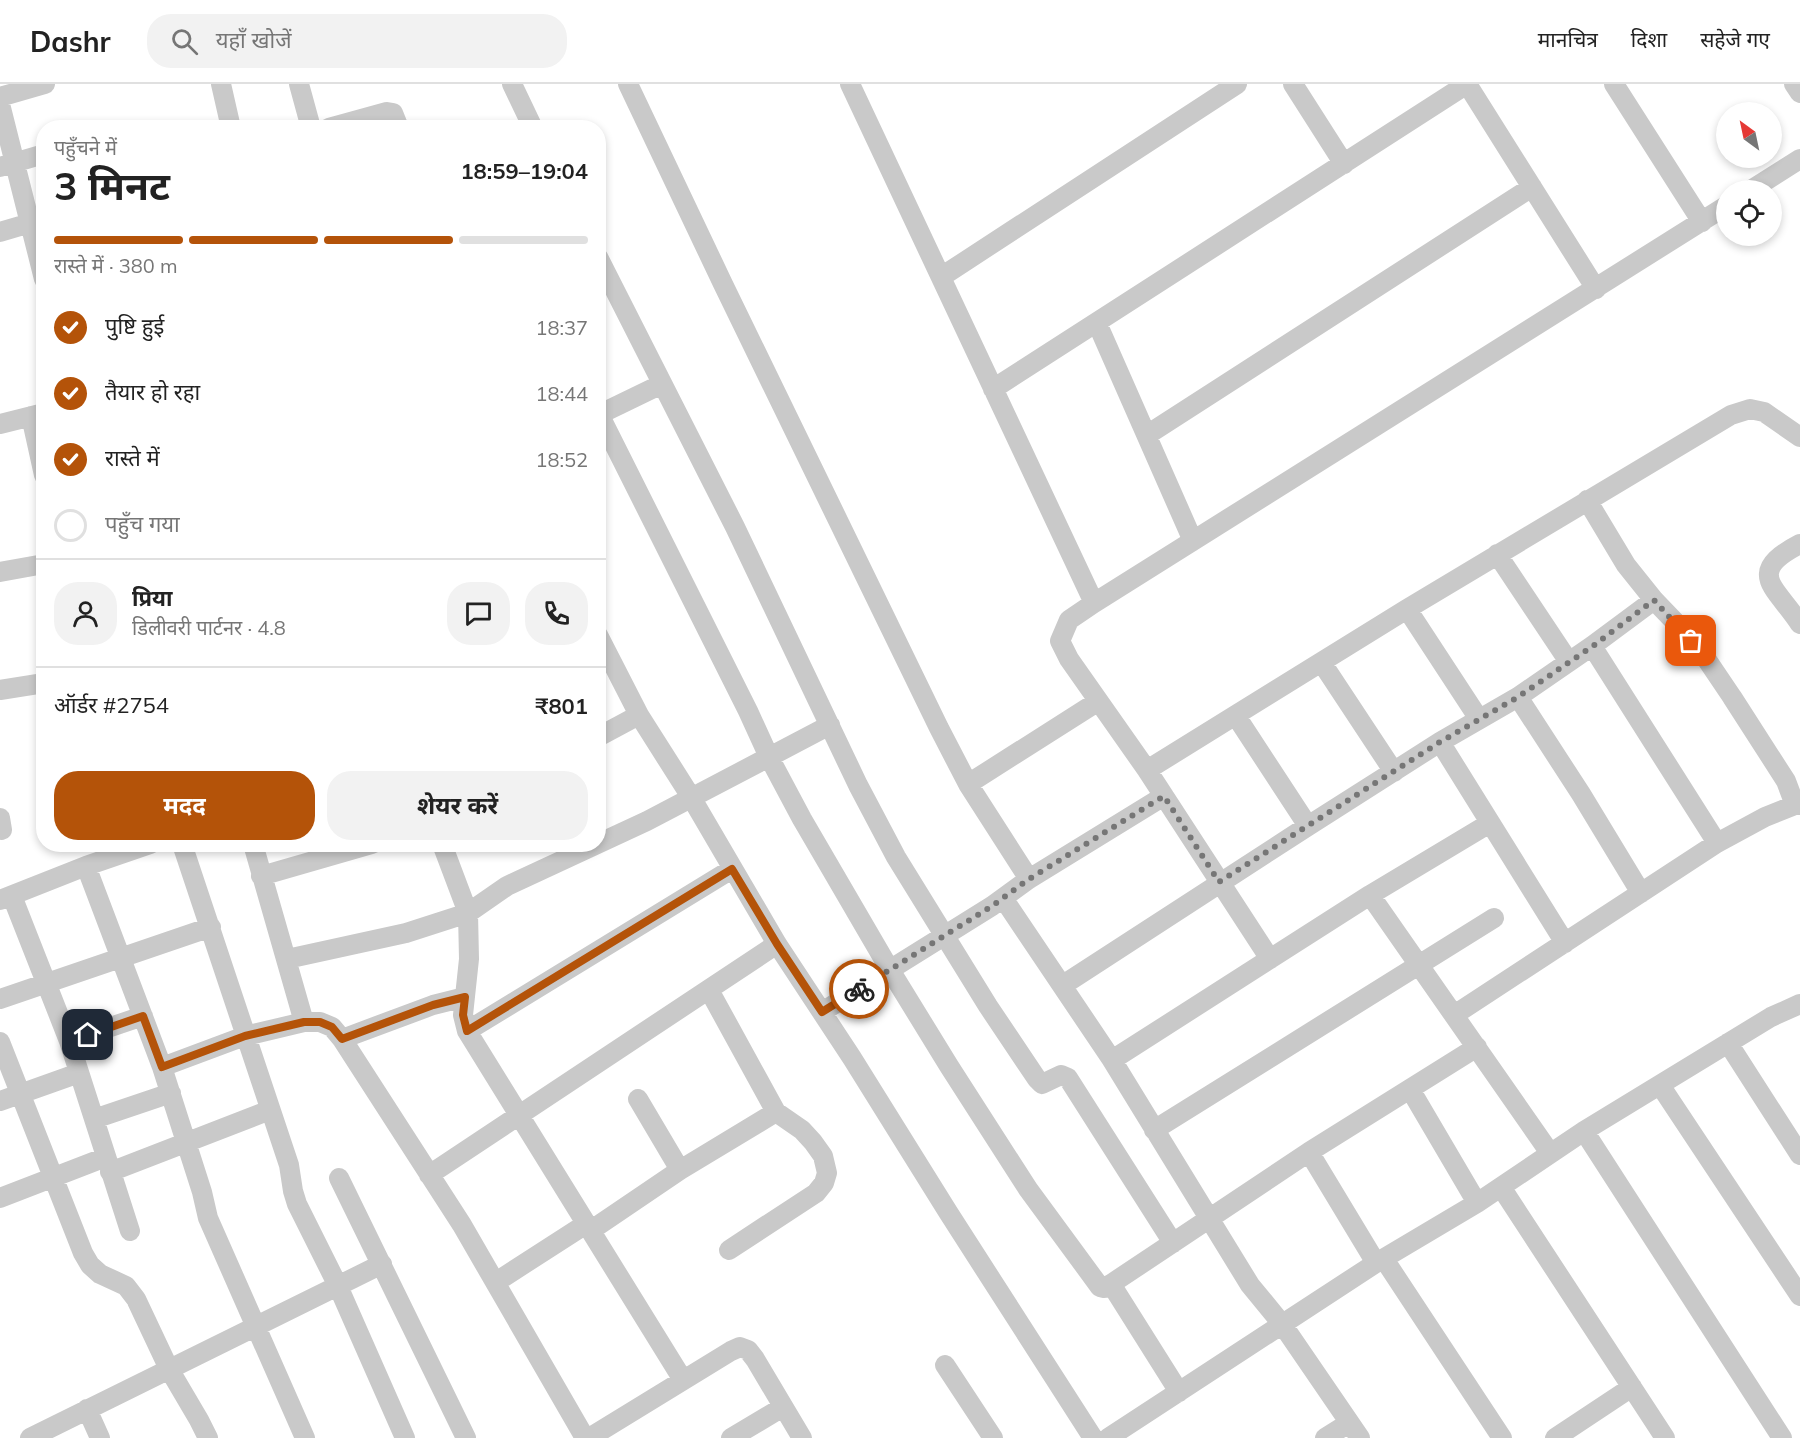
<!DOCTYPE html>
<html lang="hi">
<head>
<meta charset="utf-8">
<style>
	:root { --surface:#fff; --page:#f2f2f2; --text:#222; --muted:#767676; --line:#e0e0e0; --accent:#b45309 }
	body { margin:0; font-family:Mulish,"Noto Sans Devanagari",sans-serif; background:var(--page); color:var(--text); height:100vh; display:flex; flex-direction:column; font-size:22px; white-space:nowrap }
	* { box-sizing:border-box; margin:0 }
	p { font-size:20px; color:var(--muted) }
	.icon { flex:none; width:33px; height:33px; fill:none; stroke:currentColor; stroke-width:2; stroke-linecap:round; stroke-linejoin:round }
	.map { position:relative; flex:1; overflow:hidden }
	.panel { position:absolute; left:36px; top:36px; width:570px; height:732px; display:flex; flex-direction:column; background:var(--surface); border-radius:24px; box-shadow:0 3px 9px #0003 }
	.panel>* { flex:none }
	.needle { width:39px; rotate:327deg }
	.fabs { position:absolute; left:1716px; top:18px; display:grid; gap:12px }
	.fabs a { display:grid; place-items:center; width:66px; height:66px; border-radius:50%; background:var(--surface); box-shadow:0 3px 9px #0003; font-size:30px }
	.pin { position:absolute; display:grid; place-items:center; width:51px; height:51px; color:#fff; margin:-26px; border-radius:12px; box-shadow:0 3px 9px #0006 }
	.courier { position:absolute; display:grid; place-items:center; width:60px; height:60px; margin:-30px; border:4px solid #b45309; border-radius:50%; background:#fff; color:#222; box-shadow:0 2px 8px #0007 }
	.headline em { font-style:normal; font-weight:700 }
	.headline div { display:flex; flex-direction:column-reverse }
	.headline { display:flex; align-items:center; justify-content:space-between; height:102px; padding:0 18px }
	h1 { font-size:39px; font-weight:700; line-height:45px }
	.bar { display:grid; grid-template-columns:repeat(4,1fr); gap:9px 6px; align-content:center; height:72px; padding:0 18px }
	.bar i { height:8px; border-radius:4px; background:var(--line) }
	.bar .on { background:var(--accent) }
	.bar p { grid-column:span 4 }
	.line { display:flex; align-items:center; gap:15px; padding:0 18px; border-top:2px solid var(--line) }
	.line div { flex:1 }
	.round { display:grid; place-items:center; flex:none; width:63px; height:63px; border-radius:24px; background:var(--page) }
	ol { padding:0 18px; list-style:none }
	li { display:flex; align-items:center; gap:18px; height:66px }
	li p { margin-inline-start:auto }
	li .icon { padding:6px; border-radius:50%; background:var(--accent); color:#fff; stroke-width:4 }
	li:last-child { color:var(--muted) }
	li i { width:33px; height:33px; border:3px solid var(--line); border-radius:50% }
	.action { display:flex; gap:12px; margin-top:auto; padding:12px 18px }
	.action a { flex:1; height:69px; border-radius:24px; background:var(--accent); color:#fff; font-size:24px; font-weight:700; line-height:69px; text-align:center }
	.action a+a { background:var(--page); color:var(--text) }
	header { display:flex; align-items:center; gap:36px; box-sizing:border-box; height:84px; padding:0 30px; background:var(--surface); border-bottom:2px solid var(--line) }
	header strong { font-size:28px }
	nav { display:flex; gap:33px; margin-inline-start:auto; font-size:21px }
	.search { width:420px; height:54px; background:var(--page); display:flex; align-items:center; gap:15px; box-sizing:border-box; padding:0 21px; border-radius:24px; color:var(--muted); font-size:22px }
	.map>svg:first-child { display:block }
	.lines { fill:none; stroke-linecap:round; stroke-linejoin:round }
	.street { stroke:#c9c9c9; stroke-width:20 }
	.done { stroke:#767676; stroke-width:6; stroke-dasharray:0 10.8 }
	.route { stroke:#b45309; stroke-width:8 }
</style>
</head>
<body>
<header>
<strong>Dashr</strong>
<div class="search"><svg class="icon" aria-label="search" viewBox="0 0 24 24"><circle cx="10" cy="10" r="6"/><path d="M15 15l6 6"/></svg>यहाँ खोजें</div>
<nav><a>मानचित्र</a><a>दिशा</a><a>सहेजे गए</a></nav>
</header>
<div class="map">
<svg width="1800" height="1354" viewBox="0 0 1800 1354">
	<rect width="100%" height="100%" fill="#fff"/>
	<g class="lines">
		<path class="street" d="M221 0 231 44
			M299 0 311 44
			M512 0 533 44
			M628 0 723 200 939 644 968 700 1029 795
			M850 0 1094 519
			M1293 0 1344 80
			M1467 0 1596 205
			M1614 0 1702 138
			M1794 0 1800 9
			M0 13 45 0
			M0 20 44 195
			M329 44 387 28 393 29 399 44
			M0 83 44 70
			M1751 106 1800 75
			M0 148 44 135
			M598 173 735 443 858 701 896 773 988 922 1037 995 1042 1000 1061 991 1068 994 1173 1159
			M941 193 1237 0
			M1097 239 1193 457
			M993 305 1467 0
			M598 328 748 627 769 673 802 735 890 886 949 982 1028 1105 1100 1203 1104 1204 1111 1200 1309 1068 1477 963
			M598 331 662 300
			M31 332 44 391
			M0 340 44 329
			M1147 351 1532 103
			M1587 416 1626 481 1654 516 1678 541 1705 573 1732 613 1786 697 1795 721
			M1800 460C1744 489 1776 503 1800 540
			M1497 470 1569 578
			M0 488 44 480
			M1407 525 1479 635
			M598 551 639 631 691 713 777 860 852 974 948 1128 1093 1354
			M1592 562 1717 759
			M1322 579 1394 688
			M0 606 44 599
			M1518 613 1581 710 1641 809
			M1236 632 1308 742
			M598 653 639 631
			M1440 658 1565 859
			M1147 686 1407 525 1731 331 1750 325 1764 328 1800 353
			M968 700 1097 618
			M0 734 2 746
			M182 760 289 1081 293 1107 297 1120 338 1202 405 1354
			M253 760 304 938
			M442 760 468 829 469 875 463 931 467 947 683 1296
			M86 782 162 983 202 1108 208 1134 305 1354
			M261 792 372 760
			M1370 811 1550 1069
			M12 812 69 957 130 1147
			M1003 814 1112 976 1250 1201 1282 1240 1360 1354
			M0 816 86 782 150 760
			M287 875 406 849 468 829 507 802 647 737 830 641
			M1270 875 1147 686 1069 575 1060 557 1069 536 1094 519 1726 122
			M1063 901 1308 742 1440 658 1518 613 1592 562 1654 516
			M709 906 776 1028 802 1046 813 1058 823 1072 827 1089 824 1099 816 1109 729 1166
			M0 915 211 843
			M822 928 992 822 1029 795 1164 712
			M1454 931 1717 759 1765 733 1795 721H1800
			M467 947 732 785
			M342 955 433 921 465 913
			M69 957 143 932
			M0 958 83 1169 90 1181 100 1190 126 1202 136 1215 169 1285 199 1336 208 1354
			M1728 959 1800 1071
			M1112 976 1370 811 1490 739
			M162 983 245 952 304 938H320L332 943 342 955 462 1141 585 1354
			M1660 1001 1800 1212
			M1410 1005 1477 1119
			M638 1015 680 1086
			M0 1017 79 989
			M94 1035 171 1009
			M1154 1046 1494 834
			M1584 1047 1782 1354
			M1309 1068 1376 1179
			M110 1088 270 1026
			M429 1091 777 860
			M339 1094 466 1354
			M1501 1103 1665 1354
			M0 1114 106 1073
			M590 1147 680 1086 776 1028
			M1384 1175 1502 1354
			M496 1198 586 1140
			M1111 1200 1179 1308
			M945 1281 993 1354
			M87 1325 100 1354
			M30 1354 382 1180
			M589 1354 731 1267 740 1263 748 1266 755 1275 802 1354
			M731 1354 783 1323
			M1108 1354 1376 1179 1477 1119 1584 1047 1771 933 1800 920
			M1325 1354 1349 1339
			M1555 1354 1632 1303"/>
	</g>
	<g class="lines">
		<path class="done" d="M859 905 992 822 1029 795 1164 712 1219 798 1440 658 1518 613 1593 562 1654 516 1691 557"/>
		<path class="route" d="M88 951 143 932 162 983 245 952 304 938H320L332 943 342 955 433 921 465 913 463 931 467 947 732 785 777 860 822 928 859 905"/>
	</g>
</svg>
<div class="fabs">
<a><svg class="needle" viewBox="-14 -14 28 28"><path d="M0-13l5 13h-10z" fill="#e53935"/><path d="M0 13l5-13h-10z" fill="#767676"/></svg></a>
<a><svg class="icon" aria-label="locate" viewBox="0 0 24 24"><circle cx="12" cy="12" r="6"/><path d="M12 2v4M12 18v4M2 12h4M18 12h4"/></svg></a>
</div>
<div class="pin" style="left:1691px;top:557px;background:#ea580c"><svg class="icon" aria-label="bag" viewBox="0 0 24 24"><path d="M5 8h14l-1 12H6zM9 8a3 3 0 0 1 6 0"/></svg></div>
<div class="pin" style="left:88px;top:951px;background:#1f2937"><svg class="icon" aria-label="home" viewBox="0 0 24 24"><path d="M3 11l9-7 9 7M6 9v11h12V9"/></svg></div>
<div class="courier" style="left:859px;top:905px"><svg class="icon" aria-label="bike" viewBox="0 0 24 24"><circle cx="6" cy="16" r="4"/><circle cx="18" cy="16" r="4"/><path d="M6 16l4-8h5l3 8M10 8l3 8H6M13 5h3"/></svg></div>
<section class="panel">
<div class="headline"><div><h1>3 मिनट</h1><p>पहुँचने में</p></div><em>18:59–19:04</em></div>
<div class="bar"><i class="on"></i><i class="on"></i><i class="on"></i><i></i><p>रास्ते में · 380 m</p></div>
<ol>
<li><svg class="icon" aria-label="check" viewBox="0 0 24 24"><path d="M5 12l5 5 9-10"/></svg>पुष्टि हुई<p>18:37</p></li>
<li><svg class="icon" aria-label="check" viewBox="0 0 24 24"><path d="M5 12l5 5 9-10"/></svg>तैयार हो रहा<p>18:44</p></li>
<li><svg class="icon" aria-label="check" viewBox="0 0 24 24"><path d="M5 12l5 5 9-10"/></svg>रास्ते में<p>18:52</p></li>
<li><i></i>पहुँच गया</li>
</ol>
<div class="line" style="height:108px"><a class="round"><svg class="icon" aria-label="person" viewBox="0 0 24 24"><circle cx="12" cy="8" r="4"/><path d="M4 21q1-7 8-7t8 7"/></svg></a><div><b>प्रिया</b><p>डिलीवरी पार्टनर · 4.8</p></div><a class="round"><svg class="icon" aria-label="chat" viewBox="0 0 24 24"><path d="M4 5h16v11H9l-5 4z"/></svg></a><a class="round"><svg class="icon" aria-label="phone" viewBox="0 0 24 24"><path d="M5 4h4l2 5-3 2q2 4 5 5l2-3 5 2v4C11 20 4 13 5 4z"/></svg></a></div>
<div class="line" style="height:78px"><div>ऑर्डर #2754</div><b>₹801</b></div>
<div class="action"><a>मदद</a><a>शेयर करें</a></div>
</section>
</div>
</body>
</html>
